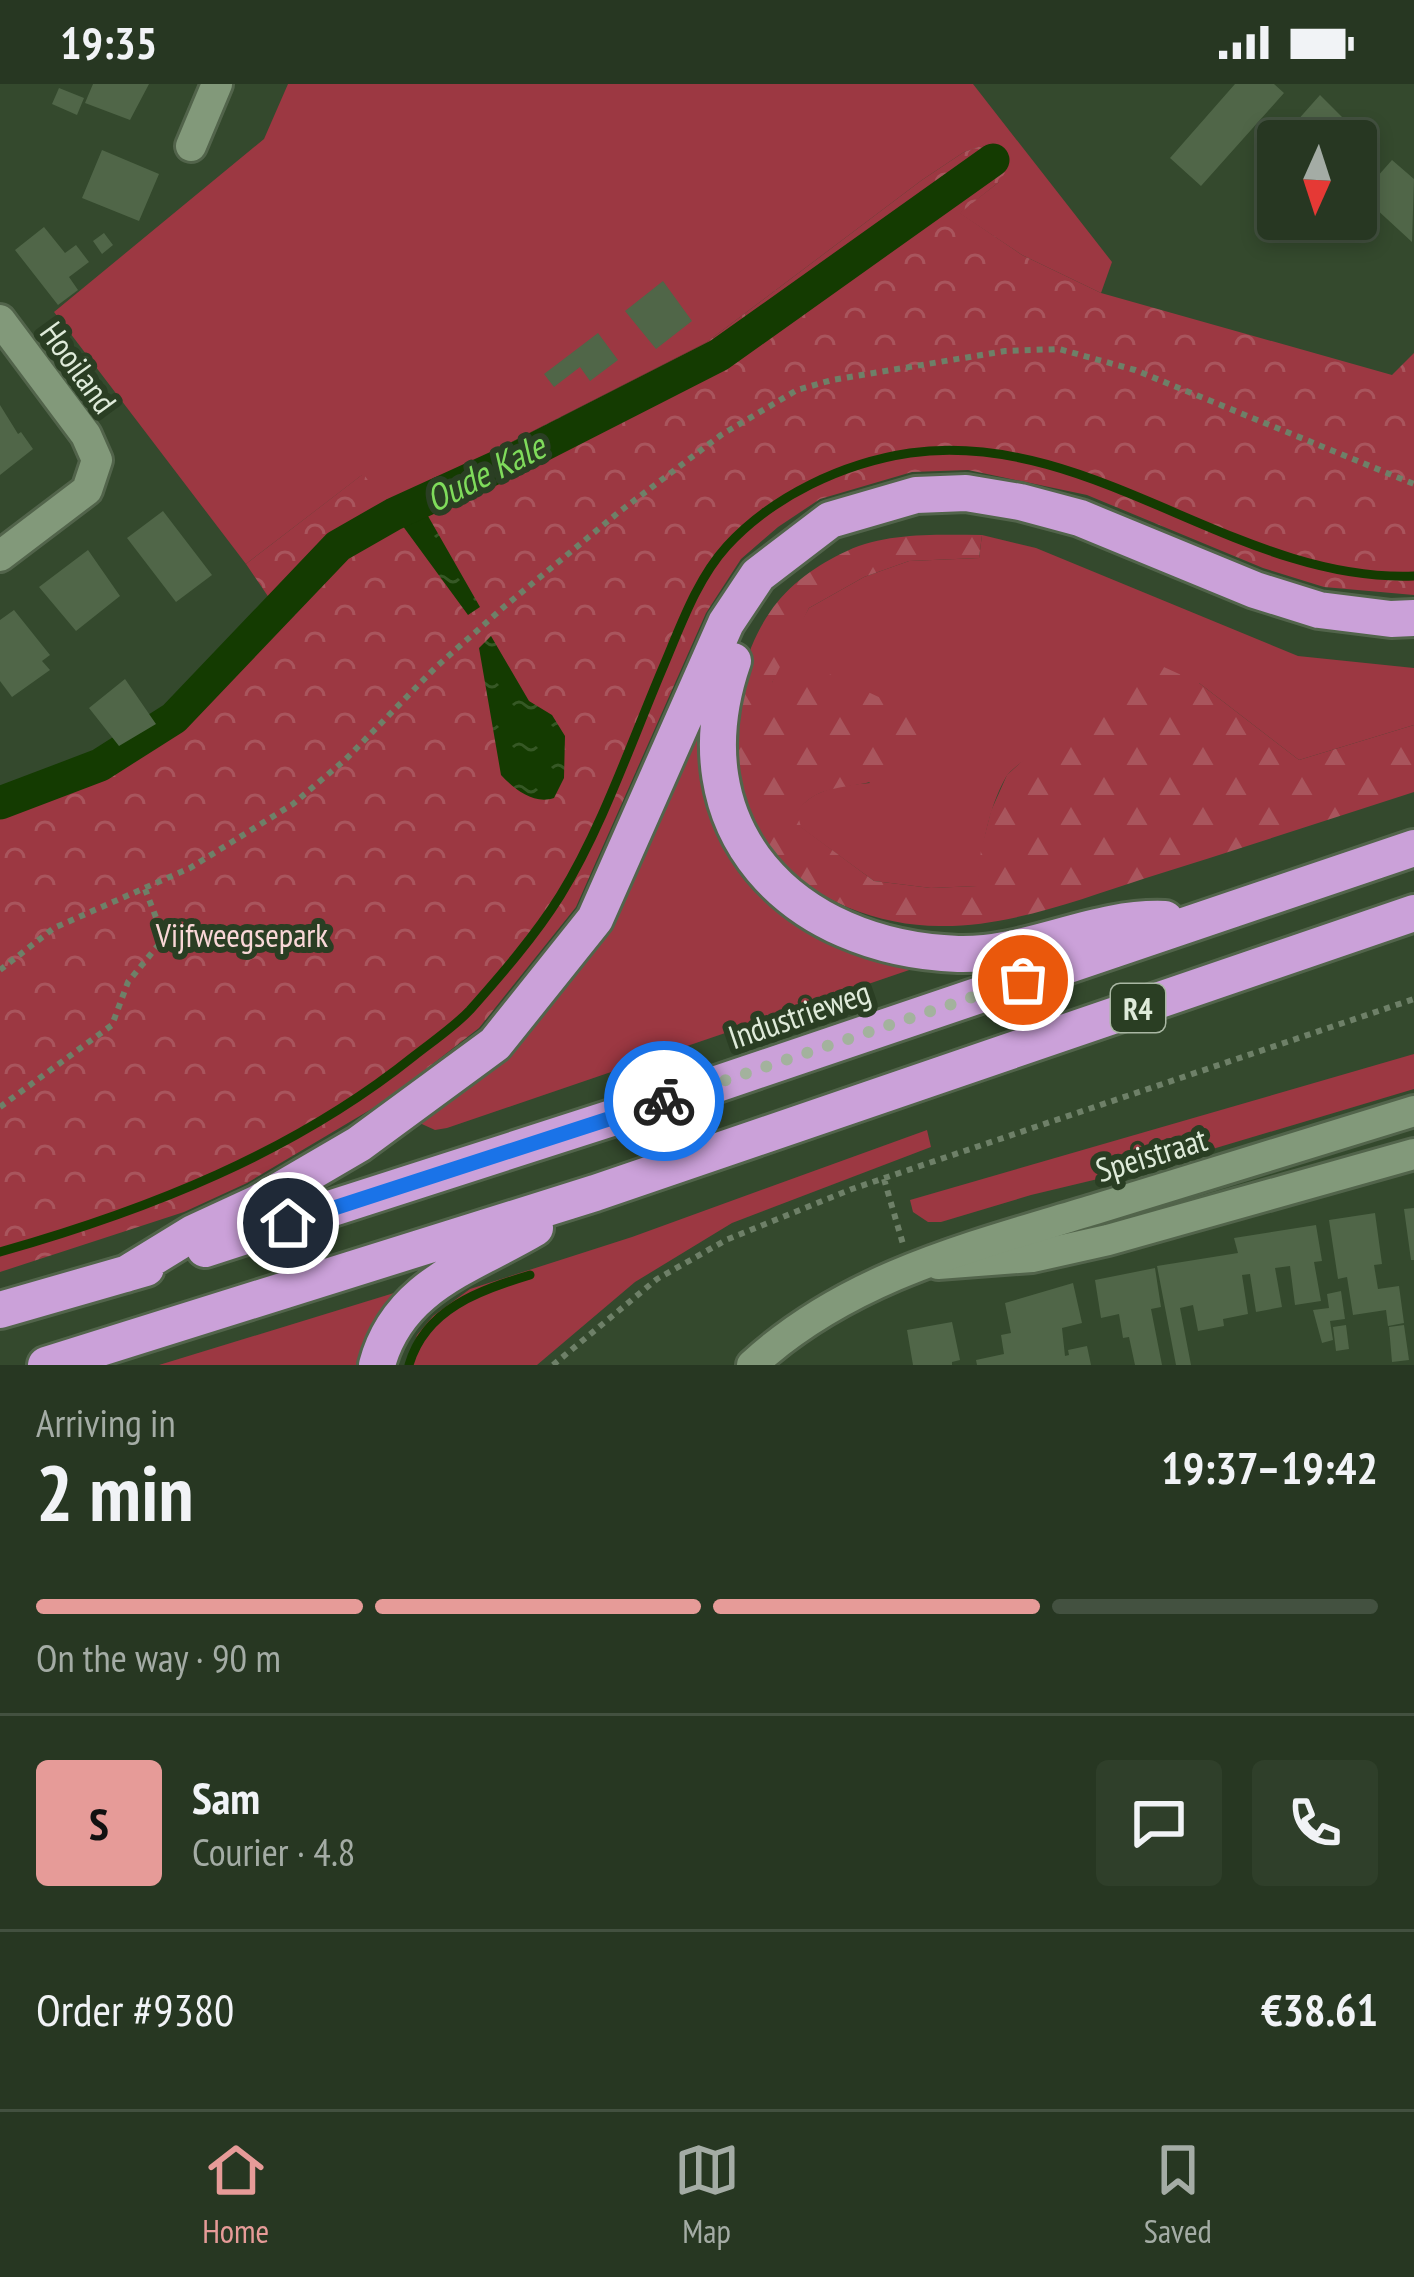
<!DOCTYPE html>
<html lang="en">
<head>
<meta charset="utf-8">
<style>
	:root { --surface:#273722; --page:#2f3f2a; --text:#f1f3f6; --muted:#a4aca5; --line:#435140; --accent:#e69b98 }
	body { margin:0; font-family:"PT Sans Narrow",sans-serif; background:var(--page); color:var(--text); height:100vh; display:flex; flex-direction:column; font-size:45px; white-space:nowrap }
	* { box-sizing:border-box; margin:0 }
	p { font-size:39px; color:var(--muted) }
	.icon { flex:none; width:66px; height:66px; fill:none; stroke:currentColor; stroke-width:2; stroke-linecap:round; stroke-linejoin:round }
	.map { position:relative; height:1281px; overflow:hidden }
	.drawer { display:flex; flex-direction:column; background:var(--surface); flex:1 }
	.drawer>* { flex:none }
	.needle { width:78px; rotate:183deg }
	.controls { position:absolute; left:1257px; top:36px; display:grid; gap:24px }
	.controls a { display:grid; place-items:center; width:120px; height:120px; border-radius:12px; background:var(--surface); box-shadow:0 6px 18px #0003,0 0 0 3px var(--line); font-size:60px }
	.pin { position:absolute; display:grid; place-items:center; width:102px; height:102px; color:#fff; margin:-51px; border:6px solid #fff; border-radius:50%; box-shadow:0 3px 12px #0007 }
	.courier { position:absolute; display:grid; place-items:center; width:120px; height:120px; margin:-60px; border:9px solid #1a73e8; border-radius:50%; background:#fff; color:#222; box-shadow:0 3px 15px #0007 }
	.overview em { font-style:normal; font-weight:700 }
	.overview div { display:flex; flex-direction:column-reverse }
	.overview { display:flex; align-items:center; justify-content:space-between; height:204px; padding:0 36px }
	h1 { font-size:78px; font-weight:700; line-height:90px }
	.bar { display:grid; grid-template-columns:repeat(4,1fr); gap:18px 12px; align-content:center; height:144px; padding:0 36px }
	.bar i { height:15px; border-radius:9px; background:var(--line) }
	.bar .selected { background:var(--accent) }
	.bar p { grid-column:span 4 }
	.line { display:flex; align-items:center; gap:30px; padding:0 36px; border-top:3px solid var(--line) }
	.line div { flex:1 }
	.round { display:grid; place-items:center; flex:none; width:126px; height:126px; border-radius:12px; background:var(--page) }
	.status { display:flex; justify-content:space-between; align-items:center; height:84px; padding:0 60px; background:var(--surface); direction:ltr }
	.status svg { height:33px; fill:currentColor }
	.tabs { display:flex; justify-content:space-around; align-items:center; height:168px; border-top:3px solid var(--line); background:var(--surface); font-size:33px; color:var(--muted) }
	.tabs a { display:grid; justify-items:center; gap:6px }
	.tabs .selected { color:var(--accent) }
	.map>svg:first-child { display:block }
	.green { fill:#9c3842 }
	.forest { fill:url(#forest-firs) }
	.park { fill:url(#park-crowns) }
	.water { fill:url(#water-ripples) }
	.lines { fill:none; stroke-linecap:round; stroke-linejoin:round }
	.stream { stroke:#143b01; stroke-width:9 }
	.canal { stroke:#143b01; stroke-width:33 }
	.building { fill:#506648 }
	.street-casing { stroke:#52644b; stroke-width:36 }
	.secondary-casing { stroke:#52644b; stroke-width:36 }
	.highway-casing { stroke:#52644b; stroke-width:42 }
	.path { stroke:#6e8068; stroke-width:6; stroke-dasharray:6 6; stroke-linecap:butt }
	.street { stroke:#82997a; stroke-width:30 }
	.secondary { stroke:#82997a; stroke-width:30 }
	.highway { stroke:#cba1d9; stroke-width:36 }
	.done { stroke:#a3b29d; stroke-width:12; stroke-dasharray:0 21.6 }
	.route { stroke:#1a73e8; stroke-width:15 }
	.labels { text-anchor:middle; dominant-baseline:central; stroke-width:12; stroke-linejoin:round; paint-order:stroke }
	.shield { fill:#2a3e23; stroke:#a9b7a3; stroke-width:3 }
	.shield-label { font-size:30px; font-weight:bold; fill:#dfebda }
	.street-label { font-size:33px; fill:#dfebda; stroke:#2a3e23 }
	.park-label { font-size:33px; fill:#f9d7d7; stroke:#2a3e23 }
	.water-label { font-size:36px; font-style:italic; fill:#7fdb5b; stroke:#2a3e23 }
</style>
</head>
<body>
<div class="status"><b>19:35</b><svg viewBox="0 0 49 12"><path d="M0 12V9h3v3zM5 12V6h3v6zM10 12V3h3v9zM15 12V0h3v12zM26 1h20v11H26zM47 4h2v5h-2z"/></svg></div>
<div class="map">
<svg width="1414" height="1281" viewBox="0 0 1414 1281">
	<defs>
		<pattern id="forest-firs" width="22" height="20" patternUnits="userSpaceOnUse" patternTransform="scale(3)"><rect width="22" height="20" fill="#9c3842"/><path d="M5 1l3.5 6h-7zM16 11l3.5 6h-7z" fill="#a9555d"/></pattern>
		<pattern id="park-crowns" width="20" height="18" patternUnits="userSpaceOnUse" patternTransform="scale(3)"><rect width="20" height="18" fill="#9c3842"/><path d="M2 6a3 3 0 1 1 6 0M12 15a3 3 0 1 1 6 0" fill="none" stroke="#a9555d"/></pattern>
		<pattern id="water-ripples" width="26" height="14" patternUnits="userSpaceOnUse" patternTransform="scale(3)"><rect width="26" height="14" fill="#143b01"/><path d="M2 4q2-2 4 0t4 0M15 11q2-2 4 0t4 0" fill="none" stroke="#365825"/></pattern>
	</defs>
	<rect width="100%" height="100%" fill="#34492d"/>
	<path class="green" d="M288 0H973L1112 178 1101 209 1022 171 959 129 999 98 1000 56 964 68 922 96 707 258 388 421 362 391 246 480 54 228 264 55Z
		M982 451 1036 464 1298 572 1414 584V641L1299 676 1199 599C1160 616 1024 663 1006 693 988 724 981 768 978 802L931 804 874 797 800 743 796 728C815 703 841 702 870 699L771 601 785 566 809 524 864 493 909 477 979 474Z
		M701 626C704 663 705 702 715 738 738 827 836 870 918 883L447 1044 435 1046 413 1036 529 936Z
		M1414 970V1005L1169 1078 1031 1111 941 1138H928L913 1128 910 1116Z
		M927 1046 931 1063 732 1139 635 1198 537 1281H406L417 1251 433 1232 470 1205 632 1153Z
		M394 1209 370 1247 358 1281H159Z"/>
	<path class="forest" d="M982 451 979 474 909 477 864 493 809 524 772 599 812 582 911 628 923 658 912 681C897 687 882 696 866 699 837 705 815 703 797 728L801 743 874 797 931 804 977 802 981 766 991 727 1007 691 1077 627 1155 579 1199 599 1299 676 1414 641V708C1325 737 1235 766 1146 794 1081 815 1012 842 943 842 883 843 811 818 773 768 723 703 724 595 770 528 788 501 818 480 847 467 888 448 938 451 982 451Z"/>
	<path class="park" d="M1001 55 1010 81 999 98 960 129 1022 171 1101 209 1392 291 1414 269V511L1324 503 1263 484 1087 411 968 386 912 388 820 415 778 443 741 475 706 529 576 823 479 944 385 1017 247 1099 184 1128 0 1188V719L100 681 174 634 278 527 246 480 363 390 389 421 707 258 922 96 964 68Z"/>
	<path class="water" d="M420 418 480 523 468 531 394 430Z
		M491 552 529 617 552 631 565 652 564 694 554 714C534 721 514 705 501 691L479 564Z"/>
	<g class="lines">
		<path class="stream" d="M0 1168C148 1126 293 1069 414 972 433 957 454 943 470 926 501 891 535 852 560 812 602 744 632 656 664 581 681 541 697 495 727 462 773 412 843 379 910 369 1091 344 1237 499 1414 492
			M409 1281C425 1225 480 1206 530 1191"/>
		<path class="canal" d="M0 719 100 681 174 634 338 462 394 430 517 374 719 271 993 76"/>
	</g>
	<path class="building" d="M93 0H149L130 36 85 19Z
		M1235 0H1274L1284 9 1201 102 1170 74Z
		M59 4 84 14 77 31 52 20Z
		M1320 11 1342 33 1320 57H1300L1288 47Z
		M102 66 159 90 139 137 82 114Z
		M1392 76 1414 95 1412 158 1361 111Z
		M44 143 65 169 76 161 89 178 69 193 78 206 58 221 15 166Z
		M104 149 113 161 102 170 93 157Z
		M663 197 692 237 656 265 625 227Z
		M598 249 618 276 590 297 580 283 554 303 544 290Z
		M0 321 18 350 21 348 33 365 0 391Z
		M163 427 212 491 176 518 127 454Z
		M88 466 120 512 76 547 39 503Z
		M14 526 50 571 42 577 50 586 12 613 0 597V536Z
		M125 595 156 640 119 662 89 624Z
		M1414 1124V1176H1411L1404 1125Z
		M1375 1129 1382 1180 1374 1181 1378 1205 1399 1202 1404 1239 1388 1242 1386 1226 1353 1231 1347 1193 1338 1195 1329 1136Z
		M1316 1141 1322 1177 1314 1178 1321 1217 1295 1221 1290 1182 1275 1184 1282 1223 1256 1228 1250 1190 1242 1191 1248 1230 1223 1235 1224 1242 1198 1247 1193 1221 1180 1224 1191 1281H1176L1157 1182 1238 1169 1234 1154Z
		M1155 1184 1161 1223 1151 1225 1162 1281H1135L1129 1253 1123 1254 1119 1230 1101 1234 1095 1196Z
		M1073 1199 1082 1239 1062 1244 1065 1272 1069 1271 1068 1266 1087 1262 1091 1281H977L976 1276 1004 1270 1001 1251 1011 1249 1005 1219Z
		M1341 1207 1345 1235 1330 1237 1333 1256 1322 1259 1313 1226 1329 1224 1327 1210Z
		M952 1238 960 1276 952 1278V1281H913L907 1246Z
		M1346 1241 1349 1265 1336 1267 1333 1243Z
		M1404 1241 1409 1276 1392 1278 1389 1243Z"/>
	<g class="lines">
		<g class="street-casing">
			<path id="street" d="M191 62 217 0
				M0 236 86 351 97 376 87 406 0 472
				M938 1180 1032 1173 1108 1156 1414 1070"/>
		</g>
		<g class="secondary-casing">
			<path id="secondary" d="M752 1281C850 1191 975 1162 1099 1124 1204 1092 1309 1059 1414 1027"/>
		</g>
		<g class="highway-casing">
			<path id="highway" d="M733 577C675 745 792 864 958 870 1028 872 1094 832 1165 835
				M205 1165 705 1004 1414 764
				M126 1190 193 1149 258 1119 359 1060 495 960 595 835 726 539 758 491 830 436 916 411 966 409 1020 418 1080 434 1255 506 1319 526 1391 535 1414 534
				M0 1226 146 1184
				M46 1281 595 1109 1414 829
				M377 1281C398 1201 471 1182 535 1144"/>
		</g>
		<path class="path" d="M0 886 54 844 190 784 293 720 346 675 436 583 505 522 619 428 721 351 797 306 832 296 1005 267 1059 265 1135 286 1414 400
			M0 1023 112 941 128 898 164 854 145 805
			M884 1095 903 1160
			M553 1281 657 1195 726 1156 852 1105 1414 915"/>
		<use href="#street" class="street"/>
		<use href="#secondary" class="secondary"/>
		<use href="#highway" class="highway"/>
	</g>
	<g class="lines">
		<path class="done" d="M664 1017 1023 896"/>
		<path class="route" d="M288 1139 664 1017"/>
	</g>
	<g class="labels">
		<rect class="shield" x="1111" y="900" width="54" height="48" rx="9"/>
		<g class="shield-label">
			<text x="1138" y="924">R4</text>
		</g>
		<g class="street-label">
			<text transform="translate(79 283) rotate(54)">Hooiland</text>
			<text transform="translate(799 930) rotate(-19)">Industrieweg</text>
			<text transform="translate(1151 1070) rotate(-17)">Speistraat</text>
		</g>
		<g class="park-label">
			<text x="242" y="850">Vijfweegsepark</text>
		</g>
		<g class="water-label">
			<text transform="translate(485 388) rotate(-27)">Oude Kale</text>
		</g>
	</g>
</svg>
<div class="controls">
<a><svg class="needle" viewBox="-14 -14 28 28"><path d="M0-13l5 13h-10z" fill="#e53935"/><path d="M0 13l5-13h-10z" fill="#a4aca5"/></svg></a>
</div>
<div class="pin" style="left:1023px;top:896px;background:#ea580c"><svg class="icon" aria-label="bag" viewBox="0 0 24 24"><path d="M5 8h14l-1 12H6zM9 8a3 3 0 0 1 6 0"/></svg></div>
<div class="pin" style="left:288px;top:1139px;background:#1f2937"><svg class="icon" aria-label="home" viewBox="0 0 24 24"><path d="M3 11l9-7 9 7M6 9v11h12V9"/></svg></div>
<div class="courier" style="left:664px;top:1017px"><svg class="icon" aria-label="bike" viewBox="0 0 24 24"><circle cx="6" cy="16" r="4"/><circle cx="18" cy="16" r="4"/><path d="M6 16l4-8h5l3 8M10 8l3 8H6M13 5h3"/></svg></div>
</div>
<section class="drawer">
<div class="overview"><div><h1>2 min</h1><p>Arriving in</p></div><em>19:37–19:42</em></div>
<div class="bar"><i class="selected"></i><i class="selected"></i><i class="selected"></i><i></i><p>On the way · 90 m</p></div>
<div class="line" style="height:216px"><b class="round" style="background:var(--accent);color:#111">S</b><div><b>Sam</b><p>Courier · 4.8</p></div><a class="round"><svg class="icon" aria-label="chat" viewBox="0 0 24 24"><path d="M4 5h16v11H9l-5 4z"/></svg></a><a class="round"><svg class="icon" aria-label="phone" viewBox="0 0 24 24"><path d="M5 4h4l2 5-3 2q2 4 5 5l2-3 5 2v4C11 20 4 13 5 4z"/></svg></a></div>
<div class="line" style="height:156px"><div>Order #9380</div><b>€38.61</b></div>
</section>
<nav class="tabs">
<a class="selected"><svg class="icon" aria-label="home" viewBox="0 0 24 24"><path d="M3 11l9-7 9 7M6 9v11h12V9"/></svg>Home</a>
<a><svg class="icon" aria-label="map" viewBox="0 0 24 24"><path d="M3 6l6-2 6 2 6-2v14l-6 2-6-2-6 2zM9 4v14M15 6v14"/></svg>Map</a>
<a><svg class="icon" aria-label="saved" viewBox="0 0 24 24"><path d="M7 4h10v16l-5-4-5 4z"/></svg>Saved</a>
</nav>
</body>
</html>
